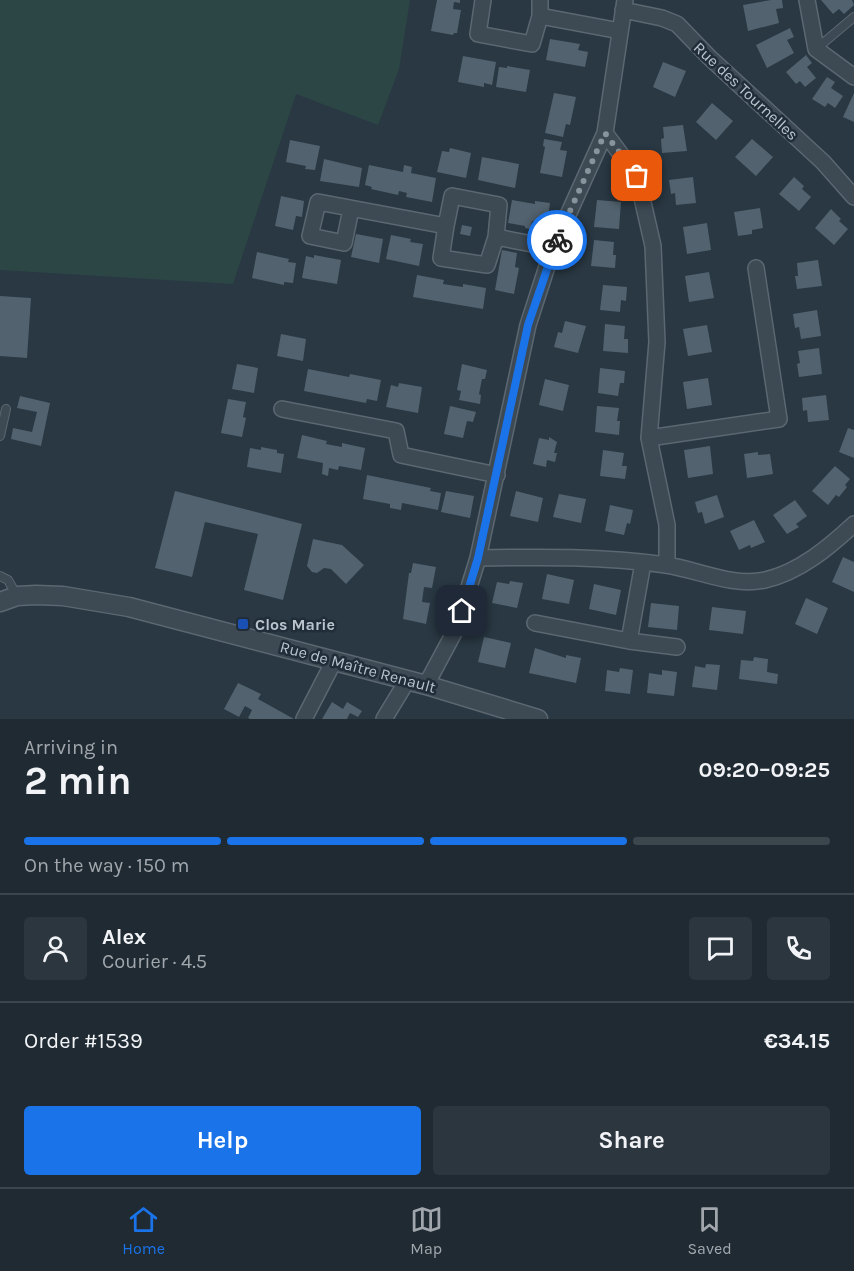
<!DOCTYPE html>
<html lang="en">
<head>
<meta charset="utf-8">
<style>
	:root { --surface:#1f2a32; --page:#2c363e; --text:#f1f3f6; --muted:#a1a7ac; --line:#3c464d; --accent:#1a73e8 }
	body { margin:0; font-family:Karla,sans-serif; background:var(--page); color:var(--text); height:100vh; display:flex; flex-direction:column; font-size:22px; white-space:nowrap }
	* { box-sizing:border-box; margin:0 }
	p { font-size:20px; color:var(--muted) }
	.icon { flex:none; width:33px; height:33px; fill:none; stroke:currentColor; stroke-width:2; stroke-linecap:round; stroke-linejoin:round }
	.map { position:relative; height:719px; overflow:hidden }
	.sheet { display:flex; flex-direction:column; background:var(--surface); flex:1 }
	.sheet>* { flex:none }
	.pin { position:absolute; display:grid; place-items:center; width:51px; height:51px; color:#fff; margin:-26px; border-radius:12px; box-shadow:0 3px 9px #0006 }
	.courier { position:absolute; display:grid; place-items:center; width:60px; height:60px; margin:-30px; border:4px solid #1a73e8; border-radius:50%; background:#fff; color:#222; box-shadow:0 2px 8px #0007 }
	.overview em { font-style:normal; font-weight:700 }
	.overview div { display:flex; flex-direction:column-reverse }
	.overview { display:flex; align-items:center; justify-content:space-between; height:102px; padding:0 24px }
	h1 { font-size:39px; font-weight:700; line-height:45px }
	.bar { display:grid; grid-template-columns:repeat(4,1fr); gap:9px 6px; align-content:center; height:72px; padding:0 24px }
	.bar i { height:8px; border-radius:4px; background:var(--line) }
	.bar .selected { background:var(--accent) }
	.bar p { grid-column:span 4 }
	.line { display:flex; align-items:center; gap:15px; padding:0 24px; border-top:2px solid var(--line) }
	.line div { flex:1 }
	.round { display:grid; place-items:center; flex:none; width:63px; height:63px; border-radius:6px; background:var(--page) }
	.primary-button { display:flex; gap:12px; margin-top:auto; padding:12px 24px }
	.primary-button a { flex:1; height:69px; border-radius:6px; background:var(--accent); color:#fff; font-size:24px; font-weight:700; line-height:69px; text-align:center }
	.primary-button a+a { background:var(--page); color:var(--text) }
	.tabs { display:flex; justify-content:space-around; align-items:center; height:84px; border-top:2px solid var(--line); background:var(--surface); font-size:16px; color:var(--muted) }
	.tabs a { display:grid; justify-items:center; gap:3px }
	.tabs .selected { color:var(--accent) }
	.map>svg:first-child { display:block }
	.green { fill:#2c4645 }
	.building { fill:#52626e }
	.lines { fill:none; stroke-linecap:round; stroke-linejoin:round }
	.service-casing { stroke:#5b6771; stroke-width:10 }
	.minor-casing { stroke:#5b6771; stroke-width:18 }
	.tertiary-casing { stroke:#5b6771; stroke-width:21 }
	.service { stroke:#3d4953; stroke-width:8 }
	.minor { stroke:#3d4953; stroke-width:15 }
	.tertiary { stroke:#3d4953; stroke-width:18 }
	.done { stroke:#87939d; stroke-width:6; stroke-dasharray:0 10.8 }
	.route { stroke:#1a73e8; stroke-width:8 }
	.transit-dot { fill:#1a4fb4; stroke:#212e39; stroke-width:2 }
	.labels { text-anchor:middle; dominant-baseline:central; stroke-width:5; stroke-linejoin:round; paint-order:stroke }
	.street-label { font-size:16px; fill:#bac4cd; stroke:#212e39 }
	.poi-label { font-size:16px; font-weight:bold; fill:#bac4cd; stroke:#212e39; text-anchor:start }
</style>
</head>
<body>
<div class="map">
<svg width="854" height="719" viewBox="0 0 854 719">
	<rect width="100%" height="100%" fill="#293843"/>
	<path class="green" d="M0 0H410L399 69 378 125 296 94 233 284 0 270Z"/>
	<path class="building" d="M437 0H460V3L454 2 453 9 461 10 457 33H454L453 35 431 31Z
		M771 0H782L783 8 776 9 779 23 748 31 743 5Z
		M821 0H852L854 5 844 14 839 9 833 14Z
		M790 28 794 37 787 40 794 53 767 68 756 45Z
		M550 39 580 44 578 50 588 52 585 67 546 60Z
		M806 55 812 63 807 67 816 78 805 87 800 81 796 84 786 72Z
		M463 56 496 62 492 85 484 83V87L458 82Z
		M663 62 686 71 675 97 653 87Z
		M507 66 530 70 526 92 496 87 499 67 507 68Z
		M827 77 835 82 831 88 843 96 835 108 828 103 825 107 812 99Z
		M554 93 576 97 570 125 566 124 563 137 545 133Z
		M854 93V122L843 117Z
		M712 103 733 121 716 140 696 122Z
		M683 125 687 151 662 153 661 139 664 138 663 127Z
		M544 139 562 142 560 150 567 151 562 177 540 173 545 147 543 146Z
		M752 139 773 157 756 176 735 157Z
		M290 140 320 146 315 170 305 169 306 166 286 162Z
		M450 148 471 153 466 178 437 172 442 151 449 152Z
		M482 157 519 164 515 188 478 180Z
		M324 159 362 168 359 187 320 181Z
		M369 165 403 172 404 165 412 167 411 173 436 178 432 202 406 197 407 193 399 191 398 195 371 189 372 187 365 185Z
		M693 177 696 203 676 205 675 193 671 194 669 180Z
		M794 177 804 186 802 189 811 197 799 211 779 194Z
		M281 196 304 201 302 217 296 216 293 230 275 226Z
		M512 200 535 204V201L550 203 547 224 532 221 530 229 525 228V226L508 223Z
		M597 200 621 202 619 229 594 227Z
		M760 208 763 228 752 230V234L738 236 734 212Z
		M831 209 841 219 839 221 848 229 834 245 815 228Z
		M707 223 711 250 687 254 683 227Z
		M462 225 472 227 470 236 460 234Z
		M356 234 383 239 379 263 351 257Z
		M391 235 411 239 410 242 423 244 419 266 386 259Z
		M594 240 614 242 613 255H616L615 268 591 266Z
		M502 250 517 253 515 267 519 268 514 294 495 290Z
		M257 252 289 259 288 262 296 263 293 283 284 282V285L252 278Z
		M314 255 341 260 337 284 302 278 306 256 314 258Z
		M818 260 822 286 797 289 795 276H798L797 263Z
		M709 272 714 298 689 302 685 276Z
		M417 275 444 280 443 284 463 287V284L486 288 483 309 413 297Z
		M603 285 627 287 626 301 621 300 620 312 600 310Z
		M0 296 31 298 27 358 0 356Z
		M817 310 821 336 801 339 799 327 795 328 793 314Z
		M565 321 586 326 578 353 554 347 558 332 562 333Z
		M605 324 625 326 624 339H628V353L603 351Z
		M707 325 712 352 688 356 683 329Z
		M281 334 306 339 303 361 277 356Z
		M819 348 822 374 799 377 797 364 800 363 798 351Z
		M237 364 258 368 254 393 232 389Z
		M462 364 487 370 485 379H482L479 394 481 395 480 404 459 400 461 391 457 390Z
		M600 368 625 371 624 383H620L618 396 598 393Z
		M308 369 349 377 350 374 381 380 377 401 367 399 366 403 304 391Z
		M708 378 712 405 687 409 683 382Z
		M545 379 569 385 563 411 539 405Z
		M399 383 422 387 418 413 386 407 391 385 398 387Z
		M826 395 829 420 808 422 807 410 803 411 802 398Z
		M20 396 50 403 41 446 11 439 13 428 32 432 37 412 17 408Z
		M228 399 246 402 243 417 246 418 242 437 221 433Z
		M450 406 476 412 473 422 467 421 463 438 444 434Z
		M597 406 619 408 617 421H620L619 435 595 432Z
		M848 428 854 430V458L839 452Z
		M302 435 327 441 326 444 342 447V443L365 448 361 470 339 466 338 470 329 468 328 476 322 474 323 463 297 458Z
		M549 437 557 442 554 453H557L555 462 547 460 546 467 533 464 539 438 549 440Z
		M710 446 713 474 688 478 684 450Z
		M261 447 277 450V453L284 454 281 473 247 467 250 448 261 450Z
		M603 450 624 453 622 466H627L625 479 600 476Z
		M758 452V455L770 454 773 474 747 478 744 454Z
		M835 466 850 479 845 485 847 487 839 497 836 495 828 505 812 491Z
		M367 475 431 488 430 491 441 493 438 510 402 503 401 510 390 508V504L363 499Z
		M175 491 302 524 283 600 244 590 258 534 205 522 192 577 155 568Z
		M446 491 474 496 470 518 441 512Z
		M516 491 543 498 538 522 510 516Z
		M559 494 586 499 581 523 553 517Z
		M717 495 724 517 705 524 702 512 698 513 695 502Z
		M795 500 807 516 796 524 799 527 787 534 773 515Z
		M610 505 633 510 630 524 627 523 624 535 605 531Z
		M754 520 765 542 751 548 750 545 739 550 730 531Z
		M313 539 342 545 364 565 346 584 331 569 324 568 317 573 312 572 307 566Z
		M843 557 854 562V592L832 582Z
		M413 563 436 567 432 588 424 587 422 602 430 603 426 624 403 619 409 573H411Z
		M547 574 574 580 569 604 542 599Z
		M510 581 523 583 517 608 492 603 497 582 509 584Z
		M594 584 621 590 616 615 589 609Z
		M806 598 828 608 817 634 795 624Z
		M651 603 679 606 677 630 648 627Z
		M712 607 746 611 743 634 709 630Z
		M484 637 511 643 505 668 478 662Z
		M535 648 566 658V655L581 658 576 683 529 673Z
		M754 657 768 659 767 672 778 674 777 684 739 679 741 660 753 661Z
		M706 664 720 665 717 690 692 687 695 666 705 668Z
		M620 668 633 670 630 694 605 691 607 670 619 672Z
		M662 670 677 672 674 696 647 693 649 673 662 675Z
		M238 683 261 694 258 699 294 719H250L248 718 252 710 245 706 239 717 224 709Z
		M332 702 343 709 347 702 362 711 358 717 350 713 347 719H322Z"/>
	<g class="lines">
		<g class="service-casing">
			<path id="service" d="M816 49 854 17
				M0 436 6 409
				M0 576 8 580 17 596"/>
		</g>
		<g class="minor-casing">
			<path id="minor" d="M483 0 478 34 532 44 540 16V0
				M807 0 816 49 854 77
				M623 10 662 18 677 24 709 57 823 162 854 197
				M540 16 620 31
				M605 133 637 176 653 246 657 342 649 438 667 525V565
				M351 209 344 243 310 236 318 202 446 226 452 196 499 205 496 237 553 248
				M446 226 441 258 487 265 496 237
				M282 409 396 431 401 455 497 475
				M649 438 779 419 756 268
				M478 558C541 557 604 556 666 565 699 570 732 587 765 580 800 572 829 547 854 524
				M643 563 629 641 677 647
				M535 623 629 641
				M426 685 456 629 478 558 528 325 553 248 605 133 625 0
				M304 719 334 661
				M384 719 407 681"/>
		</g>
		<g class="tertiary-casing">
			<path id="tertiary" d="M0 602 17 596 36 595 63 596 129 607 426 685 538 719"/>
		</g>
		<use href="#service" class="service"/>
		<use href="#minor" class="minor"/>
		<use href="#tertiary" class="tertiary"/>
	</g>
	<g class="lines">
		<path class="done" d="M557 240 605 133 637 176"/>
		<path class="route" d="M462 611 478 558 528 325 557 240"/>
	</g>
	<rect class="transit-dot" x="237" y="618" width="12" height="12" rx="3"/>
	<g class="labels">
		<g class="street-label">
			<text transform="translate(746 91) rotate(43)">Rue des Tournelles</text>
			<text transform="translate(358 667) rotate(15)">Rue de Maître Renault</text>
		</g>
		<g class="poi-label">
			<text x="255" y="624">Clos Marie</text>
		</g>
	</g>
</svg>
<div class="pin" style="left:637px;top:176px;background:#ea580c"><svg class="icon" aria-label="bag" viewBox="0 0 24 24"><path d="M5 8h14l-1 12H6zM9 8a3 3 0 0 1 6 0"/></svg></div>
<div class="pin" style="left:462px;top:611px;background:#1f2937"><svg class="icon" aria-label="home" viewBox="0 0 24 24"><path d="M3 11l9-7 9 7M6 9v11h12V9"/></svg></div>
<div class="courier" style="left:557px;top:240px"><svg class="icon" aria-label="bike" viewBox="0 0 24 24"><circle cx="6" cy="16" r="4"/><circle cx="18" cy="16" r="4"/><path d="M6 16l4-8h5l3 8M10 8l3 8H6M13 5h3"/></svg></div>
</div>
<section class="sheet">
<div class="overview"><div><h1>2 min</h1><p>Arriving in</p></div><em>09:20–09:25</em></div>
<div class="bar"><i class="selected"></i><i class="selected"></i><i class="selected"></i><i></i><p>On the way · 150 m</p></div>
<div class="line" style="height:108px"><a class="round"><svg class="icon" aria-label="person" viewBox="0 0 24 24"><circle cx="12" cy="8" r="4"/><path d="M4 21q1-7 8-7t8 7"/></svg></a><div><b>Alex</b><p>Courier · 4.5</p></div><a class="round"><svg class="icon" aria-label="chat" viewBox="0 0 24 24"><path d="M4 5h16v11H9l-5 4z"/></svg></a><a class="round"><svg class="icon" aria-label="phone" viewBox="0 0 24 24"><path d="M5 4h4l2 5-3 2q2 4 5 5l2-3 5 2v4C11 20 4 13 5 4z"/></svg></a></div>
<div class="line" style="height:78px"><div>Order #1539</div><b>€34.15</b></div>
<div class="primary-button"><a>Help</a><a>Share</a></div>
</section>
<nav class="tabs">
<a class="selected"><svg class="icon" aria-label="home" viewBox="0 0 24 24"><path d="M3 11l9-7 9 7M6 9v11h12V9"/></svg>Home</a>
<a><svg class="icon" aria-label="map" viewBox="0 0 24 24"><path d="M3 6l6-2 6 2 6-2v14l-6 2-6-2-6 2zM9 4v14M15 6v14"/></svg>Map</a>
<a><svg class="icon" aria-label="saved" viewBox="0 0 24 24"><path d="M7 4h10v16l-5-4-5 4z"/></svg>Saved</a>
</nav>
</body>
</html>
